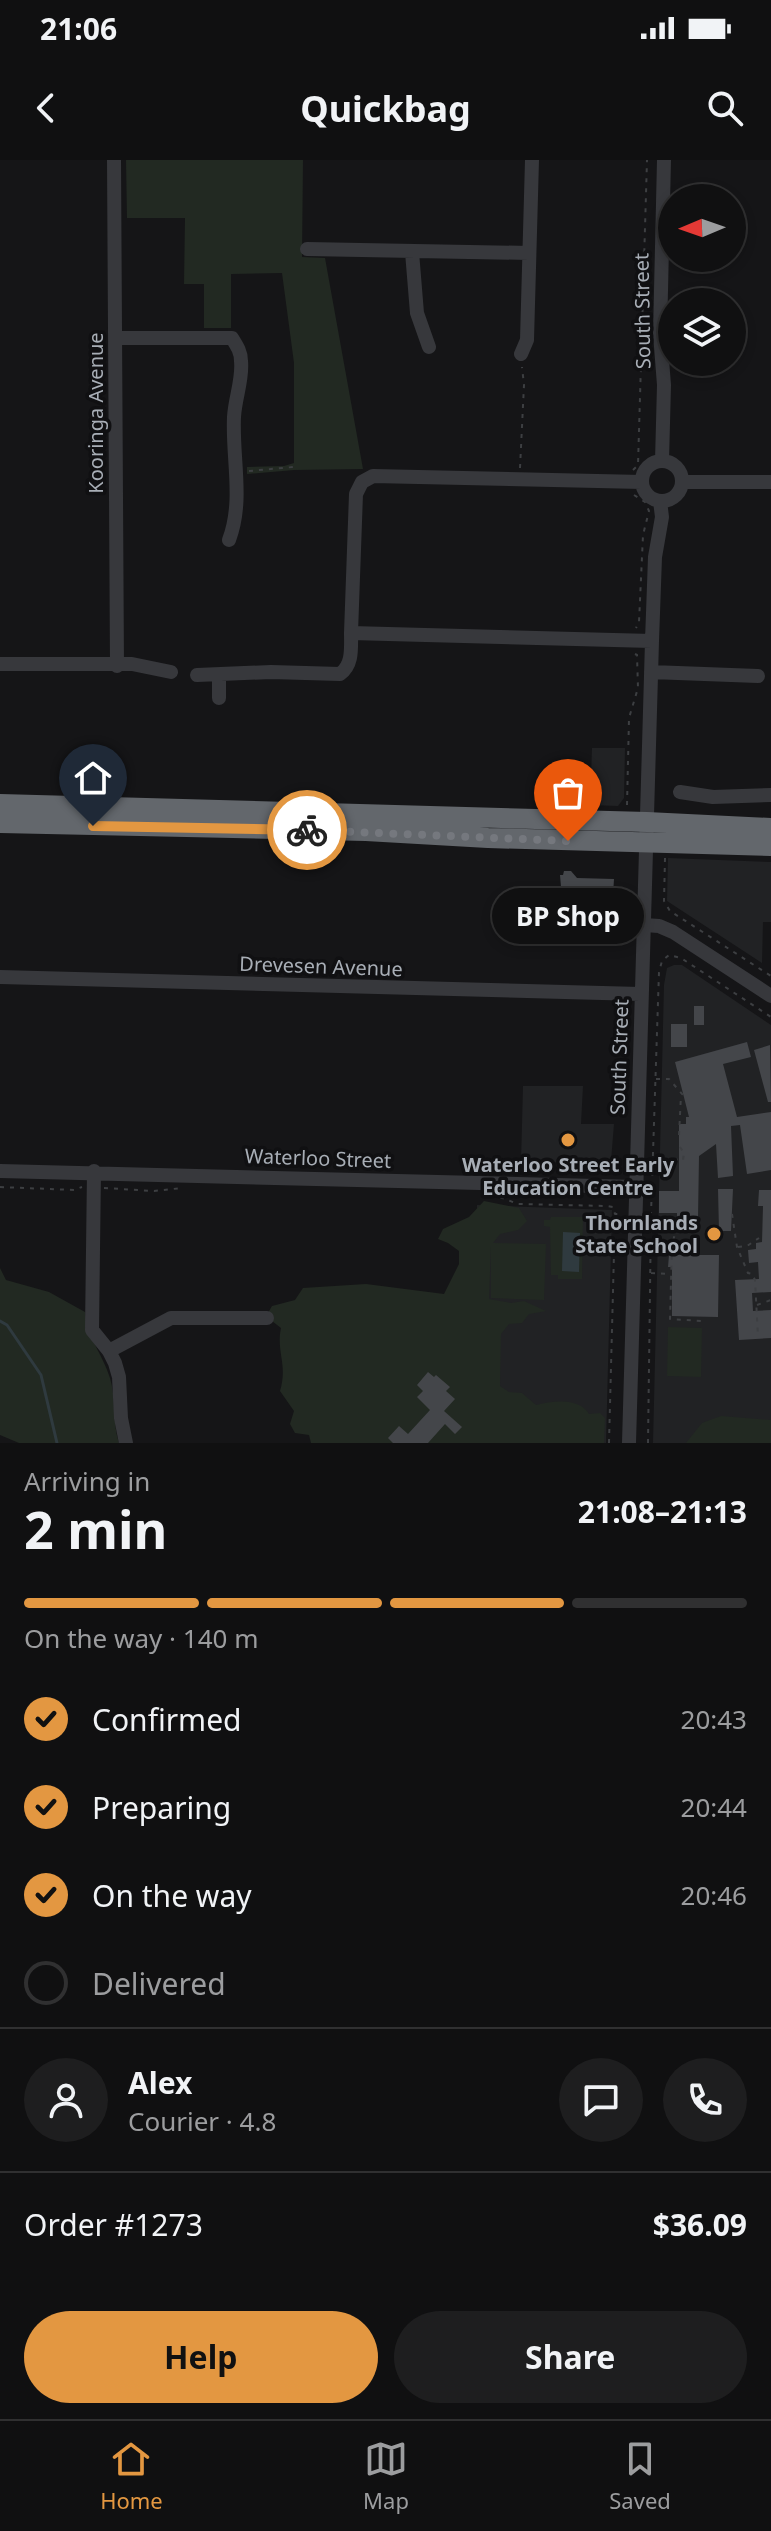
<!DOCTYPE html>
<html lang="en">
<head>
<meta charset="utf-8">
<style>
	:root { --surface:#101011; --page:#1e1e1f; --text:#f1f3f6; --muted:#9c9d9f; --line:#303031; --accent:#e39741 }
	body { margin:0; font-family:"Noto Sans",sans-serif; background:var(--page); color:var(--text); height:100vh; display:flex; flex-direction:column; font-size:30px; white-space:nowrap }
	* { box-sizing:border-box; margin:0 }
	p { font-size:26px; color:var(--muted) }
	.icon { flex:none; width:44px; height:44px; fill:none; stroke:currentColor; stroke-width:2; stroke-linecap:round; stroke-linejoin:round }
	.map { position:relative; height:1283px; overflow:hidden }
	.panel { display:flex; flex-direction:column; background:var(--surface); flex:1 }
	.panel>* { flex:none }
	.needle { width:52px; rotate:268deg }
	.controls { position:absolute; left:658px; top:24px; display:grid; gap:16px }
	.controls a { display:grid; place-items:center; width:88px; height:88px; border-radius:50%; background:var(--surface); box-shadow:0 4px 12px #0003,0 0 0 2px var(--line); font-size:40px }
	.pin { position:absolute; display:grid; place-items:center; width:68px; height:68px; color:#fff; margin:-82px -34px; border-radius:50% 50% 50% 0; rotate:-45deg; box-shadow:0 0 8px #0007 }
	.pin .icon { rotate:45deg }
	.courier { position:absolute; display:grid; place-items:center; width:80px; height:80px; margin:-40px; border:6px solid #e39741; border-radius:50%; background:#fff; color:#222; box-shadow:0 2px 10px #0007 }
	.bubble { position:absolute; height:56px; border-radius:28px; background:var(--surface); box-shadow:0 4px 12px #0003,0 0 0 2px var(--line); font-size:26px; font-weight:700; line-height:56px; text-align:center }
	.summary em { font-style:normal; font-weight:700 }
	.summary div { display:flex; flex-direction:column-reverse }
	.summary { display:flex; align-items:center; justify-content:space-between; height:136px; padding:0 24px }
	h1 { font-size:52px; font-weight:700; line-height:60px }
	.bar { display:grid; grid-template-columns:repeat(4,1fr); gap:12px 8px; align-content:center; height:96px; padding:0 24px }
	.bar i { height:10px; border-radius:6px; background:var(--line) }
	.bar .selected { background:var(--accent) }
	.bar p { grid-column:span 4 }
	.line { display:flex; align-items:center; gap:20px; padding:0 24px; border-top:2px solid var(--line) }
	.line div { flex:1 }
	.round { display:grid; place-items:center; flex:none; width:84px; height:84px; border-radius:42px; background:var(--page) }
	ol { padding:0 24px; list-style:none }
	li { display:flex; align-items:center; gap:24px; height:88px }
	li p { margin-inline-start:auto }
	li .icon { padding:8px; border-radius:50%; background:var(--accent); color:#111; stroke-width:4 }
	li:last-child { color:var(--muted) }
	li i { width:44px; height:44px; border:4px solid var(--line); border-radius:50% }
	.primary-button { display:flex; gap:16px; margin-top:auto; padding:16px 24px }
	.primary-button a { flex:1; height:92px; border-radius:48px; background:var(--accent); color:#111; font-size:32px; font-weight:700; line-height:92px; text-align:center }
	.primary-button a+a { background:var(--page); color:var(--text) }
	.status { display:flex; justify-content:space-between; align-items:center; height:56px; padding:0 40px; background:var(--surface); direction:ltr }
	.status svg { height:22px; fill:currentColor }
	header { display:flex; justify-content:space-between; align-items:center; height:104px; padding:0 24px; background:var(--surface); font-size:36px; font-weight:700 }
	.tab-bar { display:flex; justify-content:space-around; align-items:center; height:112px; border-top:2px solid var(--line); background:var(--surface); font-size:22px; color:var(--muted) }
	.tab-bar a { display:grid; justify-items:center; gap:4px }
	.tab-bar .selected { color:var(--accent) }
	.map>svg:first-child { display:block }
	.built { fill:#212224 }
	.green { fill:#222922 }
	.water { fill:#2f3a3f }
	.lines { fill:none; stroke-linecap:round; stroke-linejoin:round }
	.stream { stroke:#2f3a3f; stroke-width:3 }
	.building { fill:#44464a }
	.path { stroke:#3d3f42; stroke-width:2; stroke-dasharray:4 6; stroke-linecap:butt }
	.minor { stroke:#37383c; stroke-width:14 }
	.highway { stroke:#63676c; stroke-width:20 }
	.done { stroke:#75787e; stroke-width:8; stroke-dasharray:0 14.4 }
	.route { stroke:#e39741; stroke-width:10 }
	.poi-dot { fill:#e39741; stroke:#101012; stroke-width:3 }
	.labels { text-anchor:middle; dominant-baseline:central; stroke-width:7; stroke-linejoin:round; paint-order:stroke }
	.street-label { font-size:20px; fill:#a8aeb6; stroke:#101012 }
	.poi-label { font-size:20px; font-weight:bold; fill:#a8aeb6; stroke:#101012 }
</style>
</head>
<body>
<div class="status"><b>21:06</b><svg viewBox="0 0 49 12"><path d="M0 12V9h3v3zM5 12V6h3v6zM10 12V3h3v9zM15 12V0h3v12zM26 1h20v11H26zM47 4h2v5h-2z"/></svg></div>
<header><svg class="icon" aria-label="back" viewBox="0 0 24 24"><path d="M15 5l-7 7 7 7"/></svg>Quickbag<svg class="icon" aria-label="search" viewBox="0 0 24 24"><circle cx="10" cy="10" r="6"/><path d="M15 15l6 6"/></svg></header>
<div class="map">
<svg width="771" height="1283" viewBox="0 0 771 1283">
	<rect width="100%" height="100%" fill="#151517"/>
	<path class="built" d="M592 588H625L624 638 618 646 590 645Z
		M668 698 771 702V762H763L762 803 667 741Z
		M674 805H682L771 865V1283H653L664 825 667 808Z
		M523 926H583L581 964H614L611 1001 607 1003 521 1002Z
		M477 1045 612 1050 606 1283H472Z"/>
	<path class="green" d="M126 0H303L302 97 325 98 363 309 294 310 247 314V307L284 306 294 303V203L282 113 231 114V168H204V124H184L185 58H127Z
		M484 1041 519 1048 527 1061 518 1070 500 1074 493 1083 546 1084 544 1140 491 1138V1085L489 1139 511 1143 524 1141 546 1151 529 1154 522 1163 509 1164 501 1174 500 1226 509 1232 522 1233 536 1245C552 1241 579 1237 589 1254L600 1253 605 1258 604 1283H311L309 1275 295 1273 290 1264 294 1251 280 1231C288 1204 276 1192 281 1168L272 1161 268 1153 272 1146 295 1140 303 1128 366 1124 444 1134 459 1104V1091L448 1083 438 1079 443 1069 469 1057Z
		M551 1057H583L582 1119H558V1115H551L550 1067 544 1066V1060H550Z
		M0 1108 6 1120 49 1132 85 1152C87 1177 103 1195 110 1218 116 1237 112 1262 119 1283H19L0 1275Z
		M668 1167 702 1168 701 1217 667 1216Z
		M721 1256 771 1260V1283H686L702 1263Z"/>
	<path class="water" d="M563 1072 580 1073 579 1112 562 1111Z"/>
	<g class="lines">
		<path class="stream" d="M0 1161 7 1165 41 1215 57 1283"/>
	</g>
	<path class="building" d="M564 711H571L577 718 614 719 613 735 576 734V752L563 751 560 715H563Z
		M694 846H704V865H694Z
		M671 864H687V887H671Z
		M747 882 751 897 723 904 737 957 771 952V1010L747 1014 740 965 731 966 733 1016 718 1018 716 984 699 996 698 1058 677 1057V1053H659V1031H679V964H686V957H689L675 902Z
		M770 885 771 942H768L754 890Z
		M718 1029H733L731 1071H719Z
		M759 1030H771V1132L752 1133 753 1151 771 1150V1178L739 1180 735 1120 759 1119 758 1102 749 1103 748 1090 756 1089V1083L762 1082 763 1046H758Z
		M669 1095H719L718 1157 672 1156V1107H668Z
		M428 1212 434 1217 436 1215 450 1227 446 1231 455 1239 444 1251 462 1267 455 1274 445 1264 428 1283H393L388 1278 399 1266 408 1274 430 1250 417 1237 423 1231 417 1225Z"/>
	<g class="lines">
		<path class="path" d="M520 308 524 225 522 207
			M633 310 638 305 647 0
			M249 311 293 307
			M634 335 645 342 649 351 643 375 639 462 636 468
			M627 645 629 558 638 528 637 495 635 494
			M665 698 664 741 670 751 771 816
			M656 919H669L683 935
			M679 975 681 935
			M680 987 684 993 683 1000
			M654 999 682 1000
			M0 1027 74 1030 82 1027
			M104 1028 154 1031 182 1028
			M500 1037 518 1044 607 1046 613 1047 615 1054H623
			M649 1054H651L659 812 662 801 669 795 681 798 771 857
			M732 1054 737 1087 748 1113 752 1114 755 1120 758 1177
			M680 1057 672 1084 670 1159 702 1161
			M738 1087 747 1086 759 1078
			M651 1113 669 1114
			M757 1145 771 1140
			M609 1283 615 1055
			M648 1283 651 1055"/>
		<path class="minor" d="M114 0 117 506
			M307 89 529 93
			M412 92 417 153 429 187
			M115 178H232C237 186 241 192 241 201 243 219 235 238 234 257 232 299 244 340 229 380
			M521 194 527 180 532 0
			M662 301 664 225 660 174 664 0
			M642 321a20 20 0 1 1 40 0a20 20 0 1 1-40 0Z
			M682 322H771
			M351 473 356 334 362 322 373 316 642 322
			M0 504H132L171 512
			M651 512 758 516
			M197 515 271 512 340 514C353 505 351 488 351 473L652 481
			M219 516V538
			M680 632 713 637 771 635
			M644 765 659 766 673 772 771 836
			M0 817 640 834
			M0 1011 635 1027
			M94 1011 92 1170 109 1191 115 1203 119 1217 121 1258 126 1283
			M109 1191 171 1158H267
			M629 1283 652 481 655 397 662 357 660 341"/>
		<path class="highway" d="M0 644 647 662 771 668
			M0 663 366 671 488 678 771 686"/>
	</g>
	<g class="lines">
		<path class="done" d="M307 670 568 681"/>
		<path class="route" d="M93 666 307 670"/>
	</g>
	<g class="poi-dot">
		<circle cx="568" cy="980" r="8"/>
		<circle cx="714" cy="1074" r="8"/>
	</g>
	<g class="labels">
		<g class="street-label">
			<text transform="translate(642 151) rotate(-91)">South Street</text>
			<text transform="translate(95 253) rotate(-90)">Kooringa Avenue</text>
			<text transform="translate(321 806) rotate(2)">Drevesen Avenue</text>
			<text transform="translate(619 897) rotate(-88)">South Street</text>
			<text transform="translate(318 998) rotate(2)">Waterloo Street</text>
		</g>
		<g class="poi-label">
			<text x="568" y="1004">Waterloo Street Early<tspan x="568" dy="23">Education Centre</tspan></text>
			<text x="698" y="1062" text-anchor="end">Thornlands<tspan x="698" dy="23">State School</tspan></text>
		</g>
	</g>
</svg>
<div class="controls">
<a><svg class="needle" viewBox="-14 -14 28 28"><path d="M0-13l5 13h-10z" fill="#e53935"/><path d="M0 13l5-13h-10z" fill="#9c9d9f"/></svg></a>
<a><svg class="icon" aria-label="layers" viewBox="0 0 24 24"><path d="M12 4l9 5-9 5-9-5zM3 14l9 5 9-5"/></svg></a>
</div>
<div class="pin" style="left:568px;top:681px;background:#ea580c"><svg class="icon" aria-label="bag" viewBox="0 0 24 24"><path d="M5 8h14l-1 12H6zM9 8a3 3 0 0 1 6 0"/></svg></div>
<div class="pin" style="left:93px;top:666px;background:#1f2937"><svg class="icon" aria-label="home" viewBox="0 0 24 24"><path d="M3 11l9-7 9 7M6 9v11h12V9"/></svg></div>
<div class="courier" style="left:307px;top:670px"><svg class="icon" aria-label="bike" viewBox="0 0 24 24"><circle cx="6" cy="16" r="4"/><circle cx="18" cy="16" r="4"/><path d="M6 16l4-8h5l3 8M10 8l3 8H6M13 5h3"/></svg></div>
<div class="bubble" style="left:492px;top:728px;width:152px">BP Shop</div>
</div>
<section class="panel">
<div class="summary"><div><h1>2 min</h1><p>Arriving in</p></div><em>21:08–21:13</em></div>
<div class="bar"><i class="selected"></i><i class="selected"></i><i class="selected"></i><i></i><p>On the way · 140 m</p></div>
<ol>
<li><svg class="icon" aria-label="check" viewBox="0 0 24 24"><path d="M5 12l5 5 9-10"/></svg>Confirmed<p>20:43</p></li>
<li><svg class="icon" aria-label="check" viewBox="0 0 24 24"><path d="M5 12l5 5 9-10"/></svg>Preparing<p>20:44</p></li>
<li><svg class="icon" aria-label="check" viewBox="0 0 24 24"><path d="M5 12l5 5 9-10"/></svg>On the way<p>20:46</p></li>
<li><i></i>Delivered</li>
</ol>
<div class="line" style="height:144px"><a class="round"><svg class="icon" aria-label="person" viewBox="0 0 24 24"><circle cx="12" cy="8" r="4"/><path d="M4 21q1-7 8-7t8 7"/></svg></a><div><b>Alex</b><p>Courier · 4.8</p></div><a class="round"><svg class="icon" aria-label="chat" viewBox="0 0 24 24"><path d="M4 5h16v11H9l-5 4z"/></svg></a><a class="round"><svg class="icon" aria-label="phone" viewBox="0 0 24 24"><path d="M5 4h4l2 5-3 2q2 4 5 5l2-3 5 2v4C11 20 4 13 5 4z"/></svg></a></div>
<div class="line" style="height:104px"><div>Order #1273</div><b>$36.09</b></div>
<div class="primary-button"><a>Help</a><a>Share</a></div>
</section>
<nav class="tab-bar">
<a class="selected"><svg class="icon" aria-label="home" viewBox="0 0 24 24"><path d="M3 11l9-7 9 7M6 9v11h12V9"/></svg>Home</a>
<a><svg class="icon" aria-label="map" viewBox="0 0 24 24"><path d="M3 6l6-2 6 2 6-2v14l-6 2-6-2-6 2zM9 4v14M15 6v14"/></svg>Map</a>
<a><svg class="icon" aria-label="saved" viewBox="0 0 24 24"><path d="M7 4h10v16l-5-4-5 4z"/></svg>Saved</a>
</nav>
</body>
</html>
